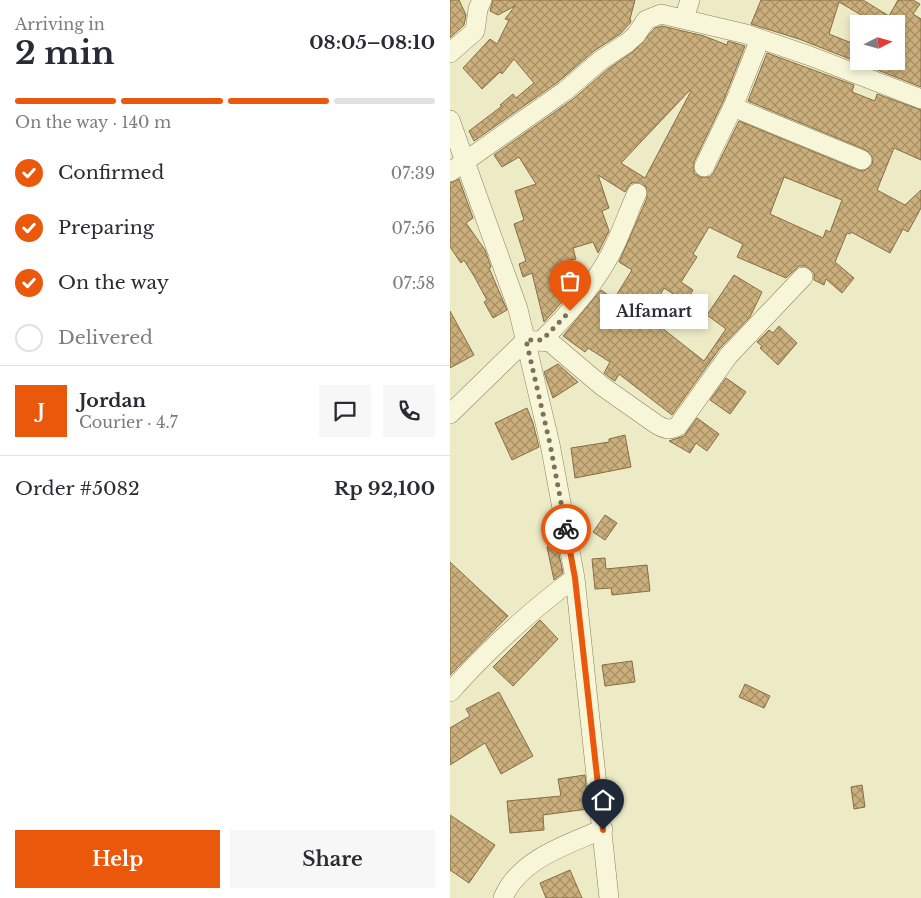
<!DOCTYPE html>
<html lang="en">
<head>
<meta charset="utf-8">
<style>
	:root { --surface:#fff; --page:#f7f7f7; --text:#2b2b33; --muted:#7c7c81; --line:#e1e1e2; --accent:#ea580c }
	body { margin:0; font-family:"Libre Baskerville",serif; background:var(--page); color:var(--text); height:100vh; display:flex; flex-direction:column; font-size:19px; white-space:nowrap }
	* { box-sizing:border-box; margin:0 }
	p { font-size:16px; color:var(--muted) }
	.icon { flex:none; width:28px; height:28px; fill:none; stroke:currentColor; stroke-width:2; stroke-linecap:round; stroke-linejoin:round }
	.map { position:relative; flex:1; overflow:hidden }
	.side { display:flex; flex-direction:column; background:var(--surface); width:450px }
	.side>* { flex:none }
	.needle { width:32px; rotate:84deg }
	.buttons { position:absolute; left:400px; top:15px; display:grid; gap:10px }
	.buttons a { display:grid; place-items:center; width:55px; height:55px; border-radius:0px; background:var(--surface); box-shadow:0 2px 8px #0003; font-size:25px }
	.pin { position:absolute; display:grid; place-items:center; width:42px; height:42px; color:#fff; margin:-51px -21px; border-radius:50% 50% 50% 0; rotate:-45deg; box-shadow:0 0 5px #0007 }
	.pin .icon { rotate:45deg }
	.courier { position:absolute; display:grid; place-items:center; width:50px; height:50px; margin:-25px; border:4px solid #ea580c; border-radius:50%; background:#fff; color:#222; box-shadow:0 1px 6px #0007 }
	.bubble { position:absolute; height:35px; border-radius:0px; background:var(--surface); box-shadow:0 2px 8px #0003; font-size:16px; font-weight:700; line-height:35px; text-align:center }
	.head em { font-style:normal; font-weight:700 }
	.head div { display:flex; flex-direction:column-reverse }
	.head { display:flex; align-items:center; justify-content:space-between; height:85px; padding:0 15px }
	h1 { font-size:32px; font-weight:700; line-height:38px }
	.bar { display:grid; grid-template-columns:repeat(4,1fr); gap:8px 5px; align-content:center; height:60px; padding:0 15px }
	.bar i { height:6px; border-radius:4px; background:var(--line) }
	.bar .on { background:var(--accent) }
	.bar p { grid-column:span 4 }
	.line { display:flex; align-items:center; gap:12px; padding:0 15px; border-top:1px solid var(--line) }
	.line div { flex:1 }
	.round { display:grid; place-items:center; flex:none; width:52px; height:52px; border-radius:0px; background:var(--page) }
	ol { padding:0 15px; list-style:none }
	li { display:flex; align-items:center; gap:15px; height:55px }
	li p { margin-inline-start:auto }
	li .icon { padding:5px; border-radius:50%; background:var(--accent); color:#fff; stroke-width:4 }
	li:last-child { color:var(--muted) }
	li i { width:28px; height:28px; border:2px solid var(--line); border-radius:50% }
	.cta { display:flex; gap:10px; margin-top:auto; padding:10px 15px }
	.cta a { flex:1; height:58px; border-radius:0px; background:var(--accent); color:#fff; font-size:20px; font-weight:700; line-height:58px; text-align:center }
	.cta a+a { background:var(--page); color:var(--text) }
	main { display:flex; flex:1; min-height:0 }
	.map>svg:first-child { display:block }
	.building { fill:url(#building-cross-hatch); stroke:#876d42; fill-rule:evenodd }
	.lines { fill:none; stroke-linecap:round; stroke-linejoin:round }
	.minor-casing { stroke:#887e5c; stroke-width:20 }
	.minor { stroke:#f8f6d9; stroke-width:19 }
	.done { stroke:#787359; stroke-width:5; stroke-dasharray:0 9 }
	.route { stroke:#ea580c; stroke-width:6 }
</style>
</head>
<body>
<main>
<section class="side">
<div class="head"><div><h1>2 min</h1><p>Arriving in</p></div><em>08:05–08:10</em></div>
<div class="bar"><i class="on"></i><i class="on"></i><i class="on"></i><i></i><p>On the way · 140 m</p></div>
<ol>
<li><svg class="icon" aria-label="check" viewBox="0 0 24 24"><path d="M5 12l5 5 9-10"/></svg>Confirmed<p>07:39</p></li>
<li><svg class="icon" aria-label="check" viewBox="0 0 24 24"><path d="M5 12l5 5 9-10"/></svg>Preparing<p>07:56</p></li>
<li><svg class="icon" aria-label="check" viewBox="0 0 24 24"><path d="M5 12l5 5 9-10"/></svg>On the way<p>07:58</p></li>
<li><i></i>Delivered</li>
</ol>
<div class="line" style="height:90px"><b class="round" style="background:var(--accent);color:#fff">J</b><div><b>Jordan</b><p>Courier · 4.7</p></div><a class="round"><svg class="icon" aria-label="chat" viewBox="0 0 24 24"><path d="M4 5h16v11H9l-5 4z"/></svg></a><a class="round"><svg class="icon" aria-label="phone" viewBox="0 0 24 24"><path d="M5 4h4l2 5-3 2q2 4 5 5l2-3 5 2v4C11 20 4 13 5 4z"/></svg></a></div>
<div class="line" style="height:65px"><div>Order #5082</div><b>Rp 92,100</b></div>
<div class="cta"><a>Help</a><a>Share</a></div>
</section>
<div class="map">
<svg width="471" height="898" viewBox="0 0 471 898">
	<defs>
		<pattern id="building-cross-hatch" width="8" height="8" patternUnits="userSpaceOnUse" patternTransform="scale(1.25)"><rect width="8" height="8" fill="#cbaf7c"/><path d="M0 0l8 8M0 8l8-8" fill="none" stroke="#a68f65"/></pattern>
	</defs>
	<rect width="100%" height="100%" fill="#edebc6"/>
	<path class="building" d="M0 0H9L16 15 14 25 0 38Z
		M43 0H185L180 19 181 22 170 34 144 51 108 82 24 141 19 131 52 106 50 105 63 94 66 98 84 83 64 59 52 74 50 72 32 89 13 68 40 39 47 44 59 20 55 19 65 6 48 15 40 11Z
		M311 0H413L439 16 448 0H463L470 4 463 14 471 19V87L349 39 301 24ZM389 2 413 16 410 24H446V61H409V46L379 34Z
		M212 26 254 36 277 45 278 41 295 46 273 102 244 162V173L250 177H260L264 172 289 121 408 170 414 171 422 165 423 158 416 150 298 101 317 53 404 85 402 92 425 101 427 94 471 110V160L444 148 427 190 455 205 471 190V208L458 232 453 229 440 253 401 232 400 234 397 233 385 262 404 278 392 293 376 279 374 285 364 280V273L356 266H349L336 278 287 257 293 244 259 227 243 254 247 257 231 282 243 290 236 302 214 288 198 317 254 361 276 329 257 315 284 275 312 292 300 317 270 348 222 415 169 374 165 381 159 377 154 373 160 362 138 348 135 352 113 336 151 290 164 299 182 270 169 262 197 198 196 187 185 182 180 184 175 192 148 175 159 208 152 211 159 231 148 253 143 242 123 248 126 259 121 260 130 282 94 322 82 273 73 277 69 264 76 261 64 224 74 220 65 191 86 184 69 157 52 167 44 155 122 100 158 69 184 51 205 28ZM240 90 241 91 195 178 171 163ZM334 177 392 200 380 232 376 230 373 238 320 214Z
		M9 179 23 218 16 223 35 250 41 267 39 268 57 310 43 318 34 302 37 300 24 276 14 260 11 263 0 247V183Z
		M0 311 24 355 0 368Z
		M329 326 347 343 328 365 310 348 312 346 307 342 319 330 323 333Z
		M108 364 128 382 103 398 94 372Z
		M276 378 296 392 280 414 260 400Z
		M77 408 83 423 89 447 62 460 45 423Z
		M247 418 269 434 257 451 246 443 240 453 219 441 234 436Z
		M175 435 181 467 125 478 121 448 159 442V439Z
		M155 515 167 523 155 540 143 532Z
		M107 545 113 573 104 580 97 547Z
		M155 558 156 569 197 565 200 591 162 595 161 588 145 589 142 559Z
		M0 562 58 616 0 675Z
		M90 620 108 639 63 686 43 667Z
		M182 661 185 682 155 686 152 665Z
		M295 684 320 696 314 708 289 697Z
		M49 692 83 756 51 774 35 743 0 765V728L20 716 16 709Z
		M135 775 138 809 93 815 94 830 60 833 57 801 111 796 108 779Z
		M412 785 415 807 404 809 401 787Z
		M0 815 45 845 19 883 0 870Z
		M120 870 132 898H96L90 883Z"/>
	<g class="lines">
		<g class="minor-casing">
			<path id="minor" d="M234 19 240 0
				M0 53 25 31 28 9 32 0
				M283 107 412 160
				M0 120 68 309 100 444 125 578 159 898
				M254 167 283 107 310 39
				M0 172 115 91 151 60 177 43 186 35 196 20 211 14 296 34 360 56 471 99
				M92 340C119 314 144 286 161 253 171 234 178 212 187 193
				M0 414 76 340 100 342 152 386 206 424C214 429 220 431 228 426L279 355 353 277
				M0 692C39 649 78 612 125 578
				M53 898C69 859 117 845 153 829"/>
		</g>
		<use href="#minor" class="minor"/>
	</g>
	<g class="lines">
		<path class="done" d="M116 529 100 444 76 340H92L120 311"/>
		<path class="route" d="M116 529 125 578 153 830"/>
	</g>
</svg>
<div class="buttons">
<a><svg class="needle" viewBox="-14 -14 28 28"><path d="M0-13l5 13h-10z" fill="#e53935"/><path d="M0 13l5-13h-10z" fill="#7c7c81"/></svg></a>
</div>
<div class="pin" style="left:120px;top:311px;background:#ea580c"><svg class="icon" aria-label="bag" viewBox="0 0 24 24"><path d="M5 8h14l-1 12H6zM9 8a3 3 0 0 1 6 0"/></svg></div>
<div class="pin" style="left:153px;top:830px;background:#1f2937"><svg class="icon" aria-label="home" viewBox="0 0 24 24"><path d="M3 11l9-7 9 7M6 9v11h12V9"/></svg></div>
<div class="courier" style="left:116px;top:529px"><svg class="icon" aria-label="bike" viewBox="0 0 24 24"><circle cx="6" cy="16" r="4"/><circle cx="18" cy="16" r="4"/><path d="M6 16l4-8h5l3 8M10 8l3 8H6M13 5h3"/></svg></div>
<div class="bubble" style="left:150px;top:294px;width:108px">Alfamart</div>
</div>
</main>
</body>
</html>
